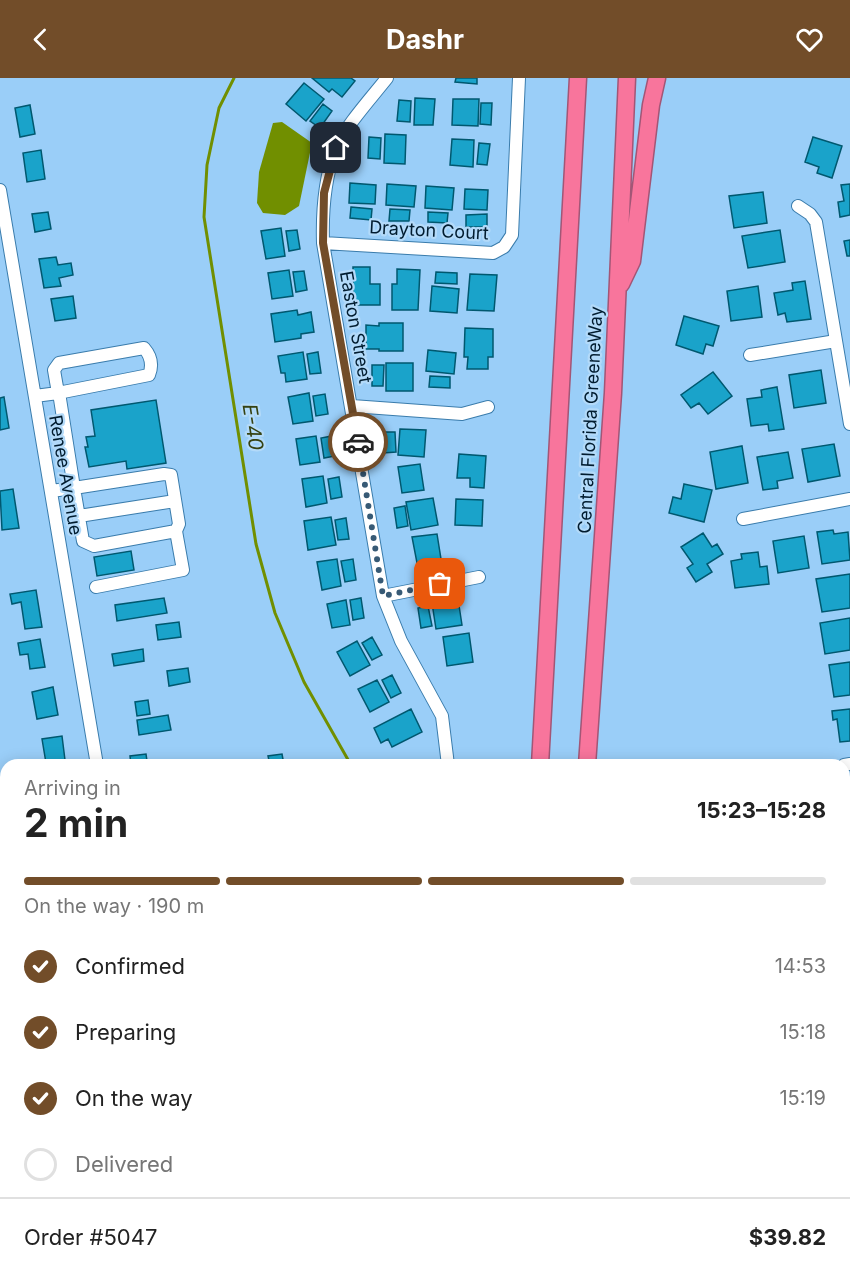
<!DOCTYPE html>
<html lang="en">
<head>
<meta charset="utf-8">
<style>
	:root { --surface:#fff; --page:#f6f6f6; --text:#222; --muted:#767676; --line:#e0e0e0; --accent:#724d29 }
	body { margin:0; font-family:Inter,sans-serif; background:var(--page); color:var(--text); height:100vh; display:flex; flex-direction:column; font-size:22px; white-space:nowrap }
	* { box-sizing:border-box; margin:0 }
	p { font-size:20px; color:var(--muted) }
	.icon { flex:none; width:33px; height:33px; fill:none; stroke:currentColor; stroke-width:2; stroke-linecap:round; stroke-linejoin:round }
	.map { position:relative; flex:1; overflow:hidden }
	.sheet { position:absolute; left:0px; top:681px; width:850px; height:530px; display:flex; flex-direction:column; background:var(--surface); border-radius:18px 18px 0 0; box-shadow:0 3px 15px #0003 }
	.sheet>* { flex:none }
	.pin { position:absolute; display:grid; place-items:center; width:51px; height:51px; color:#fff; margin:-26px; border-radius:12px; box-shadow:0 3px 9px #0006 }
	.courier { position:absolute; display:grid; place-items:center; width:60px; height:60px; margin:-30px; border:4px solid #724d29; border-radius:50%; background:#fff; color:#222; box-shadow:0 2px 8px #0007 }
	.headline em { font-style:normal; font-weight:700 }
	.headline div { display:flex; flex-direction:column-reverse }
	.headline { display:flex; align-items:center; justify-content:space-between; height:102px; padding:0 24px }
	h1 { font-size:39px; font-weight:700; line-height:45px }
	.bar { display:grid; grid-template-columns:repeat(4,1fr); gap:9px 6px; align-content:center; height:72px; padding:0 24px }
	.bar i { height:8px; border-radius:4px; background:var(--line) }
	.bar .on { background:var(--accent) }
	.bar p { grid-column:span 4 }
	.line { display:flex; align-items:center; gap:15px; padding:0 24px; border-top:2px solid var(--line) }
	.line div { flex:1 }
	ol { padding:0 24px; list-style:none }
	li { display:flex; align-items:center; gap:18px; height:66px }
	li p { margin-inline-start:auto }
	li .icon { padding:6px; border-radius:50%; background:var(--accent); color:#fff; stroke-width:4 }
	li:last-child { color:var(--muted) }
	li i { width:33px; height:33px; border:3px solid var(--line); border-radius:50% }
	header { display:flex; justify-content:space-between; align-items:center; height:78px; padding:0 24px; background:var(--accent); color:#fff; font-size:27px; font-weight:700 }
	.map>svg:first-child { display:block }
	.water { fill:#718f00 }
	.lines { fill:none; stroke-linecap:round; stroke-linejoin:round }
	.stream { stroke:#718f00; stroke-width:3 }
	.building { fill:#1aa3ca; stroke:#00586f; stroke-width:1.5 }
	.minor-casing { stroke:#3a7cac; stroke-width:14 }
	.highway-casing { stroke:#a25676; stroke-width:19 }
	.minor { stroke:#fff; stroke-width:12 }
	.highway { stroke:#f8759c; stroke-width:16 }
	.done { stroke:#375a75; stroke-width:6; stroke-dasharray:0 10.8 }
	.route { stroke:#724d29; stroke-width:8 }
	.labels { text-anchor:middle; dominant-baseline:central; stroke-width:4.5; stroke-linejoin:round; paint-order:stroke }
	.street-label { font-size:18px; fill:#011c2f; stroke:#b3daf9 }
	.water-label { font-size:20px; font-style:italic; fill:#354212; stroke:#b3daf9 }
</style>
</head>
<body>
<header><svg class="icon" aria-label="back" viewBox="0 0 24 24"><path d="M15 5l-7 7 7 7"/></svg>Dashr<svg class="icon" aria-label="heart" viewBox="0 0 24 24"><path d="M12 20l-8-8c-3-5 5-10 8-4 3-6 11-1 8 4z"/></svg></header>
<div class="map">
<svg width="850" height="1210" viewBox="0 0 850 1210">
	<rect width="100%" height="100%" fill="#9acef8"/>
	<path class="water" d="M282 44 312 65 299 128 285 137 263 135 257 125 259 94 273 45Z"/>
	<g class="lines">
		<path class="stream" d="M234 0 219 30 207 87 204 139 256 466 275 535 304 604 351 687
			M749 1204 750 1210"/>
	</g>
	<path class="building" d="M312 0H351L355 3 342 19 332 11 329 14Z
		M456 0H477V6L455 4Z
		M304 5 324 21 306 43 286 26Z
		M415 20 435 21 433 47H414Z
		M453 21H479L478 48 452 47Z
		M399 22 411 23 410 44 397 43Z
		M481 25H492L491 47 480 46Z
		M323 26 332 33 320 50 310 43Z
		M30 27 35 56 20 59 15 30Z
		M385 56 406 57 405 86 384 85Z
		M369 59 381 60 380 81 368 80Z
		M813 59 842 68 832 100 817 95 819 89 805 84Z
		M452 61 474 62 473 89 450 87Z
		M479 65 490 66 487 87 477 86Z
		M41 72 45 101 27 104 23 75Z
		M350 105 376 107 375 126 349 125Z
		M387 106 416 108 414 129 386 127Z
		M850 106V137L840 139 838 124 844 123 841 107Z
		M426 108 454 110 452 132 425 130Z
		M465 111 488 112 487 132 464 131Z
		M763 114 767 145 734 150 729 118Z
		M351 129 372 131 371 142 350 140Z
		M390 131 410 132 409 143H389Z
		M48 134 51 151 35 154 32 136Z
		M428 134 448 135 447 145 428 144Z
		M487 136V149H466V137Z
		M281 150 285 178 266 181 261 153Z
		M297 152 300 171 289 173 286 153Z
		M780 152 785 184 748 190 742 158Z
		M850 162V178H847L844 163Z
		M56 179 58 187 71 185 73 197 59 200 61 208 44 210 39 181Z
		M353 189H370V206H380V227H353Z
		M397 191 420 192 418 232H392V206H397Z
		M289 192 293 218 272 221 268 195Z
		M304 193 307 212 296 214 293 194Z
		M436 194 457 195V206L435 205Z
		M470 196 497 197 494 233 467 232Z
		M805 203 811 241 787 244 785 235 778 237 774 215 793 212 792 205Z
		M432 208 459 211 457 235 430 233Z
		M758 208 762 239 731 243 727 213Z
		M73 218 76 240 55 243 51 221Z
		M297 232 298 237 311 234 314 254 301 256V260L275 264 271 236Z
		M684 238 719 248 713 268 706 266 703 276 676 267Z
		M379 245H403V273H379V271H366V247L379 248Z
		M465 250 493 251V279H488V291H467L468 279H464Z
		M428 272 456 275 454 296 426 293Z
		M303 274 307 301 286 304 285 295H281L278 278Z
		M318 274 321 295 310 296 307 276Z
		M386 285H413V313H386Z
		M372 287H384L383 308H372Z
		M821 292 826 325 794 330 789 297Z
		M713 294 732 318 708 336 699 325 691 330 681 317Z
		M430 298 450 299V310L429 309Z
		M777 309 784 351 769 353 768 346 751 348 747 321 762 319 761 312Z
		M309 315 313 343 293 346 288 319Z
		M325 316 328 336 316 338 313 318Z
		M4 319 9 350 0 352V320Z
		M156 322 166 385 127 391 126 383 89 389 85 369H88L86 359 95 358 91 332Z
		M400 351 426 352 424 379 398 377Z
		M382 354H395L396 374 383 375Z
		M316 358 320 384 300 387 296 361Z
		M332 358 335 378 324 380 321 360Z
		M834 366 840 398 808 404 802 371Z
		M742 368 748 405 716 411 710 374Z
		M788 374 793 400 777 403 778 410 763 412 757 379Z
		M459 376 486 378 484 410 470 409V400H457Z
		M420 386 424 412 402 415 398 389Z
		M323 398 327 425 306 429 302 401Z
		M339 399 342 419 331 421 328 401Z
		M684 406 712 412 704 444 669 435 673 419 681 421Z
		M13 411 19 450 2 452 0 413Z
		M433 420 438 447 411 452 406 424Z
		M456 421 483 422 482 448 455 447Z
		M405 428 408 448 397 450 394 430Z
		M331 439 336 467 308 472 304 443Z
		M346 440 349 461 338 462 335 442Z
		M833 452 834 456 848 454 850 482 822 486 817 454Z
		M703 455 712 469 717 466 723 476 707 486 712 494 696 504 687 490 693 486 681 469Z
		M437 456 441 481 417 485 412 459Z
		M804 458 809 490 778 495 773 463Z
		M131 473 134 492 97 498 94 479Z
		M758 474 760 489 767 488 769 506 735 510 731 483 742 481 741 476Z
		M337 481 341 508 322 512 317 484Z
		M353 481 356 502 345 504 341 483Z
		M850 496V530L822 534 816 501Z
		M36 512 42 549 25 551 21 524 12 526 10 516Z
		M164 520 167 535 117 543 115 527Z
		M361 520 364 540 353 542 350 522Z
		M458 521 462 547 436 551 432 525Z
		M346 522 350 547 332 550 327 526Z
		M428 528 432 548 421 550 418 530Z
		M850 540V572L825 576 820 545Z
		M179 544 181 559 158 562 156 547Z
		M469 555 473 584 447 588 443 559Z
		M372 559 382 577 372 582 362 565Z
		M40 561 45 589 30 591 28 576 20 577 18 565Z
		M357 563 370 587 350 598 337 574Z
		M143 571 144 583 114 588 112 576Z
		M850 584V617L834 619 829 587Z
		M188 590 190 604 169 608 167 593Z
		M392 597 401 615 391 620 382 602Z
		M377 602 389 624 370 634 358 611Z
		M53 609 58 637 37 641 32 614Z
		M148 622 150 636 137 638 135 624Z
		M411 631 422 654 392 669 388 661 381 665 374 650Z
		M850 631V663L840 664 837 641 833 642 832 633Z
		M168 637 171 652 139 657 137 642Z
		M62 658 65 682 46 685 42 661Z
		M146 676 147 683 153 682 154 687H131L130 678Z
		M282 676 284 687H270L268 678Z
		M3 871 6 875V883L0 887V874Z
		M6 894V912H1L0 896Z
		M844 894H850V916L844 917Z
		M6 921V929L0 930V922Z
		M6 939V956L0 957V940Z
		M6 964V973L0 974V965Z
		M850 969V994L844 995V970Z
		M6 982V994L2 995 0 983Z
		M6 1133V1140L0 1141V1134Z
		M6 1151V1159L0 1160V1152Z
		M6 1173V1181L0 1182V1174Z
		M6 1200V1204L20 1205 0 1209V1201Z
		M36 1204H63L37 1210Z
		M229 1204H249L250 1210H229Z
		M260 1204H279L280 1210H261Z
		M286 1204H300V1207L287 1209Z
		M309 1204H327V1206L310 1209Z"/>
	<g class="lines">
		<g class="minor-casing">
			<path id="minor" d="M387 0C372 19 343 51 335 72 324 103 322 133 323 165L383 518 401 563 442 638 448 687
				M0 112 97 687
				M798 128 810 136 816 144 850 346
				M323 165 493 175 504 169 512 157 519 0
				M144 270C151 278 153 287 149 297L58 315 54 292 59 285Z
				M750 277 836 263
				M35 318 58 315 60 321 74 410 51 413
				M352 328 462 336 488 329
				M164 396 171 397 179 446 176 453 94 468 83 463 74 410Z
				M79 438 175 423
				M743 441 850 421
				M96 509 183 492 176 453
				M383 518 479 499
				M844 687 850 686
				M844 793 850 792
				M0 819 6 818
				M844 944 850 943
				M0 1042 6 1077
				M844 1095 850 1094
				M844 1155 850 1189
				M28 1204 29 1210
				M99 1204 100 1210"/>
		</g>
		<g class="highway-casing">
			<path id="highway" d="M621 206 632 183 651 27 657 0
				M540 687 578 0
				M587 687 613 315 627 0
				M549 1204 551 1210
				M576 1204 578 1210
				M620 1204 622 1210"/>
		</g>
		<use href="#minor" class="minor"/>
		<use href="#highway" class="highway"/>
	</g>
	<g class="lines">
		<path class="done" d="M358 364 383 518 440 506"/>
		<path class="route" d="M336 70 324 115 323 165 358 364"/>
	</g>
	<g class="labels">
		<g class="street-label">
			<text transform="translate(429 152) rotate(3)">Drayton Court</text>
			<text transform="translate(356 249) rotate(80)">Easton Street</text>
			<text transform="translate(590 342) rotate(-87)">Central Florida GreeneWay</text>
			<text transform="translate(66 397) rotate(80)">Renee Avenue</text>
		</g>
		<g class="water-label">
			<text transform="translate(253 349) rotate(81)">E-40</text>
		</g>
	</g>
</svg>
<div class="pin" style="left:440px;top:506px;background:#ea580c"><svg class="icon" aria-label="bag" viewBox="0 0 24 24"><path d="M5 8h14l-1 12H6zM9 8a3 3 0 0 1 6 0"/></svg></div>
<div class="pin" style="left:336px;top:70px;background:#1f2937"><svg class="icon" aria-label="home" viewBox="0 0 24 24"><path d="M3 11l9-7 9 7M6 9v11h12V9"/></svg></div>
<div class="courier" style="left:358px;top:364px"><svg class="icon" aria-label="car" viewBox="0 0 24 24"><path d="M5 17H2v-5l4-1 3-4h7l3 4 3 1v5h-3M9 17h6M6 11h13"/><circle cx="7" cy="17" r="2"/><circle cx="17" cy="17" r="2"/></svg></div>
<section class="sheet">
<div class="headline"><div><h1>2 min</h1><p>Arriving in</p></div><em>15:23–15:28</em></div>
<div class="bar"><i class="on"></i><i class="on"></i><i class="on"></i><i></i><p>On the way · 190 m</p></div>
<ol>
<li><svg class="icon" aria-label="check" viewBox="0 0 24 24"><path d="M5 12l5 5 9-10"/></svg>Confirmed<p>14:53</p></li>
<li><svg class="icon" aria-label="check" viewBox="0 0 24 24"><path d="M5 12l5 5 9-10"/></svg>Preparing<p>15:18</p></li>
<li><svg class="icon" aria-label="check" viewBox="0 0 24 24"><path d="M5 12l5 5 9-10"/></svg>On the way<p>15:19</p></li>
<li><i></i>Delivered</li>
</ol>
<div class="line" style="height:78px"><div>Order #5047</div><b>$39.82</b></div>
</section>
</div>
</body>
</html>
